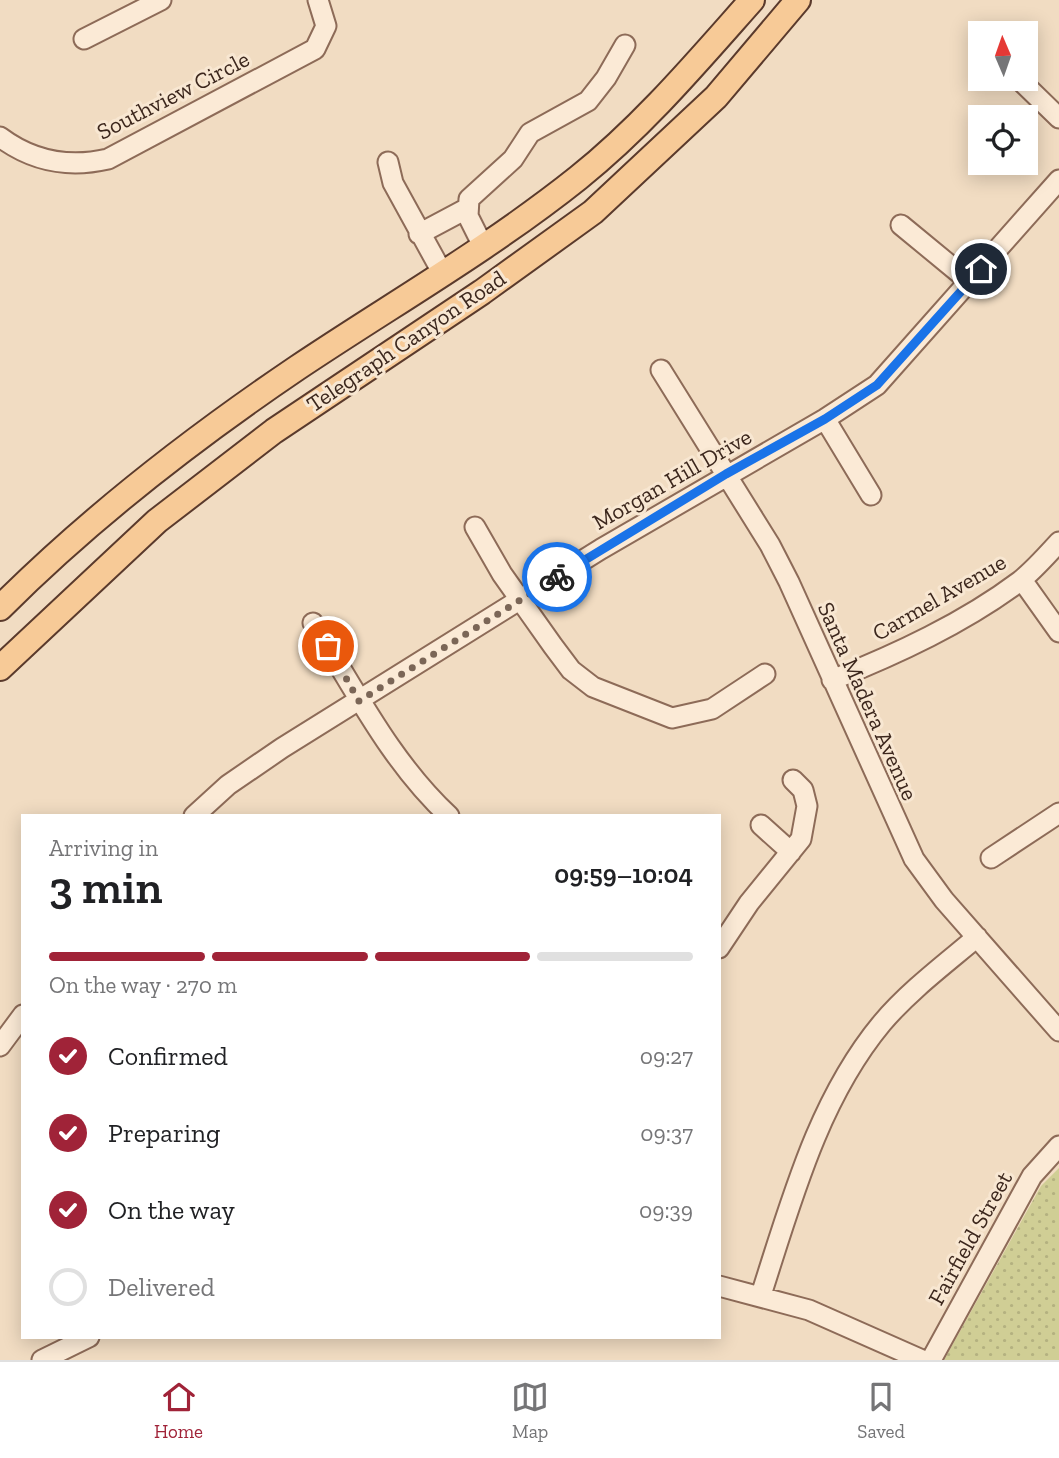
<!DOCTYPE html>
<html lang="en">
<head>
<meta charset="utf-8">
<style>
	:root { --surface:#fff; --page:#f2f2f2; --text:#202124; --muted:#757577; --line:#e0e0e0; --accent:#a02338 }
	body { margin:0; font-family:"Zilla Slab",serif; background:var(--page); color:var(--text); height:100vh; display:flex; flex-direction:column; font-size:26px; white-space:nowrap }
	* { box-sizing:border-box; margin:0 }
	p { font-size:23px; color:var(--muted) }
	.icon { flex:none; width:38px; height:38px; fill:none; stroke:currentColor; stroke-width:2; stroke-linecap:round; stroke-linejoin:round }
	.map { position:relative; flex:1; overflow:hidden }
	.panel { position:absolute; left:21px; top:814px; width:700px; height:525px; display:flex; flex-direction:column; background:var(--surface); border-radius:0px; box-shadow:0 4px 18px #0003 }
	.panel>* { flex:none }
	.needle { width:46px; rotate:358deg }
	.fabs { position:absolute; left:968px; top:21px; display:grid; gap:14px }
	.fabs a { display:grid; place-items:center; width:70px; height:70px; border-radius:0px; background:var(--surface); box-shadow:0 4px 18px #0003; font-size:35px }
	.pin { position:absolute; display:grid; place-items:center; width:60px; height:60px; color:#fff; margin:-30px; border:4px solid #fff; border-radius:50%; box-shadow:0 2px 7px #0007 }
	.courier { position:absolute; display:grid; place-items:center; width:70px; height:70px; margin:-35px; border:5px solid #1a73e8; border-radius:50%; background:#fff; color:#222; box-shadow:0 2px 9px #0007 }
	.overview em { font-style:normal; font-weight:600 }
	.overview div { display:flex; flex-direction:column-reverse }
	.overview { display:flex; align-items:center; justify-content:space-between; height:119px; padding:0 28px }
	h1 { font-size:46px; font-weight:600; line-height:52px }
	.bar { display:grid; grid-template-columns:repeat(4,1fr); gap:10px 7px; align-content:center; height:84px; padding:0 28px }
	.bar i { height:9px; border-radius:5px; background:var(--line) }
	.bar .selected { background:var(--accent) }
	.bar p { grid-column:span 4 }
	ol { padding:0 28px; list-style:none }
	li { display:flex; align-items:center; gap:21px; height:77px }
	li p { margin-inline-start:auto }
	li .icon { padding:7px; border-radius:50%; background:var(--accent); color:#fff; stroke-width:4 }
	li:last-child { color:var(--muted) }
	li i { width:38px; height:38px; border:4px solid var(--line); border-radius:50% }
	.tab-bar { display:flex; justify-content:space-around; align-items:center; height:98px; border-top:2px solid var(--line); background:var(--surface); font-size:19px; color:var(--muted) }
	.tab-bar a { display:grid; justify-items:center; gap:4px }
	.tab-bar .selected { color:var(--accent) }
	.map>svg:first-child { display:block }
	.park { fill:url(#park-dots) }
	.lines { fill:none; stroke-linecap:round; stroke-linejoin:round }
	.minor-casing { stroke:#8d6b58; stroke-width:23 }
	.major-casing { stroke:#5a3a2c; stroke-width:28 }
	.minor { stroke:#fbead6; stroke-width:19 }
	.major { stroke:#f7ca97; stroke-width:24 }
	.done { stroke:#7b6657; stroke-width:7; stroke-dasharray:0 12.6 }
	.route { stroke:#1a73e8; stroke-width:9 }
	.labels { text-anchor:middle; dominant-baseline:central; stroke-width:6; stroke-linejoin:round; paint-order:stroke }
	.street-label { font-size:23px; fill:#3c271d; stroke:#f8e7d2 }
</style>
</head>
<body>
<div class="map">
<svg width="1059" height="1360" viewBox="0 0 1059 1360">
	<defs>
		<pattern id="park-dots" width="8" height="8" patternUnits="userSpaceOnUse" patternTransform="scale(1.75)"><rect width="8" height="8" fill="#d0ce95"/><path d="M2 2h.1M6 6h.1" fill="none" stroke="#b4b180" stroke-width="1.8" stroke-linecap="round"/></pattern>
	</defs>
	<rect width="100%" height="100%" fill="#f1dcc2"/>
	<path class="park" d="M1059 1168V1360H944L1041 1186Z"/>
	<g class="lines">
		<g class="minor-casing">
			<path id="minor" d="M84 39 161 0
				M1023 83 1059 118
				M0 137C32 161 69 168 108 159L315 49 326 26 318 0
				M388 162 393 183 443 274
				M901 225 969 281
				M419 234 466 209
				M484 248 468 216 469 199 513 159 530 133 588 101 606 78 625 45
				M661 370 770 545 789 582 914 859 944 900 1059 1031
				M825 419 871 495
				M475 527 502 574 553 646 571 670 593 687 672 718 712 709 765 674
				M1022 580 1059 632
				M313 623C355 689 390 761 449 816
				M832 680C897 654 964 623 1020 581 1034 570 1047 555 1059 542
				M194 816 228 785 282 748 601 549 825 419 877 385 1059 180
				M761 825 791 852
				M991 858 1059 813
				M719 948 749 903 801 839 807 806 803 790 793 780
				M0 1046 23 1015
				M719 1286 809 1310 922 1360
				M761 1295C791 1202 818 1100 882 1023 909 991 945 964 977 937
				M42 1360 89 1337
				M931 1360 1032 1176 1059 1146"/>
		</g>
		<g class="major-casing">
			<path id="major" d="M0 608C90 518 192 439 297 368 391 305 489 249 578 178 643 126 697 62 752 0
				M0 668 157 521 274 431 482 292 593 212 716 97 798 0"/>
		</g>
		<use href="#minor" class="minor"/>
		<use href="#major" class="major"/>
	</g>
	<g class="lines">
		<path class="done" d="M328 646 359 701 557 577"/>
		<path class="route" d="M557 577 726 474 825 419 877 385 981 269"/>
	</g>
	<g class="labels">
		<g class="street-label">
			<text transform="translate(173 95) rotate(-27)">Southview Circle</text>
			<text transform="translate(406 341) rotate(-34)">Telegraph Canyon Road</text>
			<text transform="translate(672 479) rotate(-30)">Morgan Hill Drive</text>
			<text transform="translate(939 597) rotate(-30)">Carmel Avenue</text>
			<text transform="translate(868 701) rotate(66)">Santa Madera Avenue</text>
			<text transform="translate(970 1238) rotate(-61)">Fairfield Street</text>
		</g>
	</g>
</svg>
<div class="fabs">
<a><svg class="needle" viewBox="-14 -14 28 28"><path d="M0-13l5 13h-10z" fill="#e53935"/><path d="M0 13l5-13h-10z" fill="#757577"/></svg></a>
<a><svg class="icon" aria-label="locate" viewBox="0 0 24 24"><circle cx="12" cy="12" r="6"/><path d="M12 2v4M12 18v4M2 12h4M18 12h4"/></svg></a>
</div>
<div class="pin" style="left:328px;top:646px;background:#ea580c"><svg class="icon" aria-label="bag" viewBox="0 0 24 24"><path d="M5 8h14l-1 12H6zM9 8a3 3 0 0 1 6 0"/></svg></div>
<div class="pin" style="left:981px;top:269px;background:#1f2937"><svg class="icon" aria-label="home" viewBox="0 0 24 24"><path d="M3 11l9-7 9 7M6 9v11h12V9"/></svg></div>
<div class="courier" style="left:557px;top:577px"><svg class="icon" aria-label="bike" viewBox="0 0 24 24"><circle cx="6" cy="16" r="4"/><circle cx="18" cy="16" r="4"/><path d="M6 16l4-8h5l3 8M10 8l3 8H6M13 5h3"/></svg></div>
<section class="panel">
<div class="overview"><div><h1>3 min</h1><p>Arriving in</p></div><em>09:59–10:04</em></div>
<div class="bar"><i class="selected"></i><i class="selected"></i><i class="selected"></i><i></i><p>On the way · 270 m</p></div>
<ol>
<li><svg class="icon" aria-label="check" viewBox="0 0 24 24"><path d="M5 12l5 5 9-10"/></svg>Confirmed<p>09:27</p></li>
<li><svg class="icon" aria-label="check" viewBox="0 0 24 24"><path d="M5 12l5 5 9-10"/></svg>Preparing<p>09:37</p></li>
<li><svg class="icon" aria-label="check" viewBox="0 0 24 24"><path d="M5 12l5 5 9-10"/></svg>On the way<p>09:39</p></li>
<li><i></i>Delivered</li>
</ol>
</section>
</div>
<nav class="tab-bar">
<a class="selected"><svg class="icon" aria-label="home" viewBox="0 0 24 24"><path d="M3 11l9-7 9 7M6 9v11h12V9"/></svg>Home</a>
<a><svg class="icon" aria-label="map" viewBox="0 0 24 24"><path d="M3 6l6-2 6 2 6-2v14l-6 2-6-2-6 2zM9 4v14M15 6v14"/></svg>Map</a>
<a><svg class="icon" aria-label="saved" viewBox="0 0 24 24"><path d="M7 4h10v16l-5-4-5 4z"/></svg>Saved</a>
</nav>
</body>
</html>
